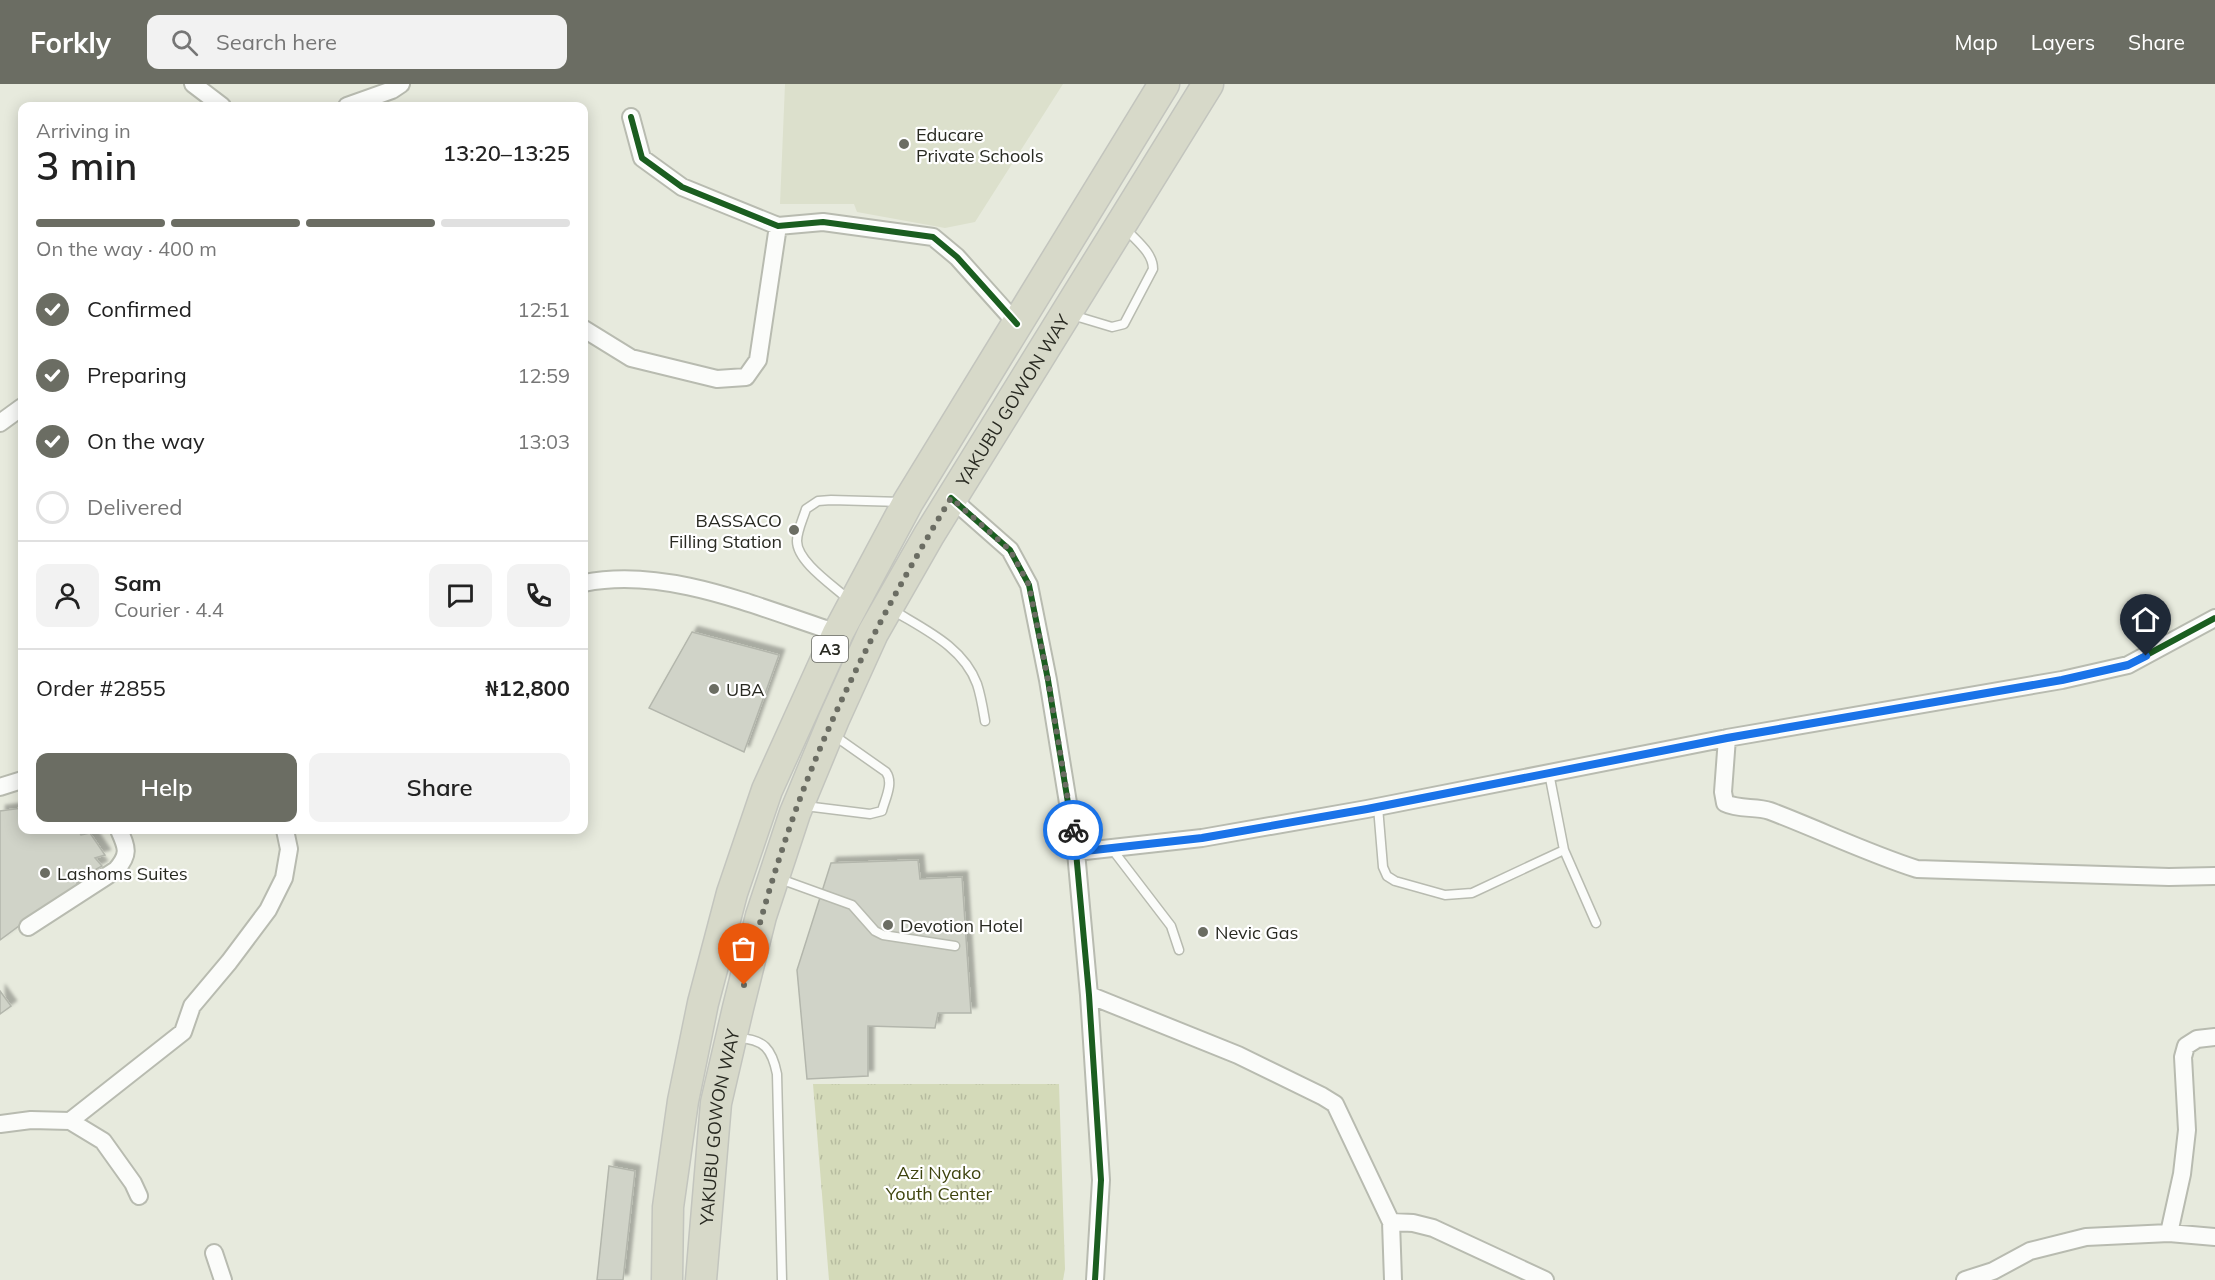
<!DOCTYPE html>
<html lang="en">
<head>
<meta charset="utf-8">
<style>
	:root { --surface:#fff; --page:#f2f2f2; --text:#222; --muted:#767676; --line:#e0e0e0; --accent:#6b6d63 }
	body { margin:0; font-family:Mulish,sans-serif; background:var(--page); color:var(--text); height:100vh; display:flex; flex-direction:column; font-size:22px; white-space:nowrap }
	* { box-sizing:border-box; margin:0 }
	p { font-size:20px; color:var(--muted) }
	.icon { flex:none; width:33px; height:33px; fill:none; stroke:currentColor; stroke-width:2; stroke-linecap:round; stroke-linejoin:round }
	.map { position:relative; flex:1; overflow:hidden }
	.sheet { position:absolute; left:18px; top:18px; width:570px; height:732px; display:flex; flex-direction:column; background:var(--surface); border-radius:12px; box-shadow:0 3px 15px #0003 }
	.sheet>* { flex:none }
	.pin { position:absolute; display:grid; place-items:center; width:51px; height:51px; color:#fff; margin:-62px -26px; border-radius:50% 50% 50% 0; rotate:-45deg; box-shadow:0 0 6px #0007 }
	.pin .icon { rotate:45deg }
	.courier { position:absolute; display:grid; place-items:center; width:60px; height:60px; margin:-30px; border:4px solid #1a73e8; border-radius:50%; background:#fff; color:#222; box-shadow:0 2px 8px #0007 }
	.headline em { font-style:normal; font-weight:600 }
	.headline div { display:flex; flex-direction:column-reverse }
	.headline { display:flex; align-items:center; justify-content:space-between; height:102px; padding:0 18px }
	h1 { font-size:39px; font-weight:600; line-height:45px }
	.bar { display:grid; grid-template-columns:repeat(4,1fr); gap:9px 6px; align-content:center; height:72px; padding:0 18px }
	.bar i { height:8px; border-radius:4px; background:var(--line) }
	.bar .active { background:var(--accent) }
	.bar p { grid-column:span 4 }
	.line { display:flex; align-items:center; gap:15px; padding:0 18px; border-top:2px solid var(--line) }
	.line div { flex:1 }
	.round { display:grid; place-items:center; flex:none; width:63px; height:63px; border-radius:12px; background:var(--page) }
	ol { padding:0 18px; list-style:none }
	li { display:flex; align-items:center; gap:18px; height:66px }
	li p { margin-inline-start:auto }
	li .icon { padding:6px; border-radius:50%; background:var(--accent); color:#fff; stroke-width:4 }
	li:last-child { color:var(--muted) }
	li i { width:33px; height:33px; border:3px solid var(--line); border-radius:50% }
	.primary-button { display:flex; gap:12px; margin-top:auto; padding:12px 18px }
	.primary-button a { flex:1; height:69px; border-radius:12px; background:var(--accent); color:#fff; font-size:24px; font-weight:600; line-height:69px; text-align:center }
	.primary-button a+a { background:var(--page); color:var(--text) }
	header { display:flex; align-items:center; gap:36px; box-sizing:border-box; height:84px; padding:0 30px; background:var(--accent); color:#fff }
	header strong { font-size:28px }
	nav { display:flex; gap:33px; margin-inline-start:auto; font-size:21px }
	.search { width:420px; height:54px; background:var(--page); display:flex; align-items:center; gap:15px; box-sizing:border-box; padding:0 21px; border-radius:12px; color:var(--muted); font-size:22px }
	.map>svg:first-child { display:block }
	.built { fill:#dce0cc }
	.park { fill:url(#park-tufts) }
	.building { fill:#d0d3c8; stroke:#b3b6ac; stroke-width:1.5; filter:url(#shadow) }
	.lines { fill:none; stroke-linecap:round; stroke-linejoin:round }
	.lane-casing { stroke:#b8bbb0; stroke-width:11 }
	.street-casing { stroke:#b8bbb0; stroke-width:20 }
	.highway-casing { stroke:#c3c5be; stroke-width:33 }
	.lane { stroke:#fbfcfa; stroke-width:8 }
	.street { stroke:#fbfcfa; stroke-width:16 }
	.highway { stroke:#d7d9c9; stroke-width:30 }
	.cycleway-casing { stroke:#fff; stroke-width:10 }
	.cycleway { stroke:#1b5e20; stroke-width:6 }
	.done { stroke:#6b6d63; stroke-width:6; stroke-dasharray:0 10.8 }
	.route { stroke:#1a73e8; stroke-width:8 }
	.poi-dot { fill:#6b6d63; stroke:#fff; stroke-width:2 }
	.labels { text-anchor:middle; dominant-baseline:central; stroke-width:4.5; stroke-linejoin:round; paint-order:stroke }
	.shield { fill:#fff; stroke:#686964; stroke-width:1.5 }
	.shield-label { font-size:16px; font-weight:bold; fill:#282921 }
	.poi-label { font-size:18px; fill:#282921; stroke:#fff; text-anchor:start }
	.street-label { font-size:18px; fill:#282921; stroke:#fff }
	.park-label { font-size:18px; fill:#3e440e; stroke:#fff }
</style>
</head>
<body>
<header>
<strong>Forkly</strong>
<div class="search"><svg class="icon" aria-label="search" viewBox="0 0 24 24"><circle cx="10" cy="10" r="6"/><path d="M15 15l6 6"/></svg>Search here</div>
<nav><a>Map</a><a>Layers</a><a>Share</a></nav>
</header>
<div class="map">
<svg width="2215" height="1196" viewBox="0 0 2215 1196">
	<defs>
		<pattern id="park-tufts" width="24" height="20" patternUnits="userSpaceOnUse" patternTransform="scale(1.5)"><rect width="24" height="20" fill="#d4dab9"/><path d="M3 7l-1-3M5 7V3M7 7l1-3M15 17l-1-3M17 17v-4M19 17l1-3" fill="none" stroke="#b6bb9f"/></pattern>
		<filter id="shadow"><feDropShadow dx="5.5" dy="-5.5" stdDeviation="1.5" flood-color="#0004"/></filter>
	</defs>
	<rect width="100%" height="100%" fill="#e7eadd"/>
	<path class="built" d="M785 0H1063L975 138 945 144 857 128 854 120H780Z"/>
	<path class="park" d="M813 1000H1059L1065 1185 1063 1196H829Z"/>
	<path class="building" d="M692 548 779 571 744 668 649 624Z
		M22 724V746H78L81 751 90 749 105 771 95 774 102 782 77 796V804L58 813 0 856V727Z
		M918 776 920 795 962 793 971 929H938L935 944 868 942V992L807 995 797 886 831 779Z
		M0 907 11 922 0 930Z
		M609 1082 635 1087 623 1196H597Z"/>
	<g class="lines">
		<g class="lane-casing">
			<path id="lane" d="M1072 231 1112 243 1124 240 1153 185C1153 168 1135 156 1125 144
				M849 516C834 502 797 478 797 457 797 447 803 435 806 425L818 417 831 416 902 418
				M891 525C923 545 963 562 977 600 981 612 983 625 985 637
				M1549 689 1564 766 1596 839
				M805 722 870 730 882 727C885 715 894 699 886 688L832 650
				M1378 723 1383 783 1387 792 1395 797 1445 811 1472 809 1564 766
				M1112 765 1171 842 1179 866
				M780 795 852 821 875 847 883 851 955 862
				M738 954C764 955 772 965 777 990L782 1196"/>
		</g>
		<g class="street-casing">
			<path id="street" d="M193 0 222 22
				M347 22 392 6 401 0
				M631 33 642 74 682 103 778 142 823 138 933 153 957 173 1017 240
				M584 245 631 274 717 295 746 293 758 276 778 142
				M0 339 22 323
				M951 414 1010 466 1029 501 1048 596 1076 768 1089 911 1101 1096 1095 1196
				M584 499C667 482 759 524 838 549
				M1727 654 1723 708 1725 719C1739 726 1756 722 1770 727 1820 746 1867 769 1917 785L2169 793 2215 792
				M0 703 22 696
				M1076 768 1202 754 1367 725 1727 654 2062 596 2128 581 2215 534
				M28 843 116 786C130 770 127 764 119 746
				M1089 911 1238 971 1322 1012 1335 1020 1391 1138 1393 1196
				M70 1037 183 948 192 922 229 878 268 826 284 794 289 765 285 746
				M0 1040 31 1036 70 1037 103 1057 133 1099 139 1112
				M1391 1138 1413 1139 1433 1144 1545 1196
				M2169 1149 2182 1090 2187 1046 2183 973 2186 962 2197 955 2215 953
				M214 1169 223 1196
				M1965 1196 1993 1187 2030 1167 2086 1153 2169 1149 2215 1153"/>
		</g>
		<g class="highway-casing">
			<g id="highway">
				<path d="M667 1196 668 1123 683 1017 703 919 732 809 767 706 838 549 908 418 1164 0"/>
				<path id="s1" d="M701 1196 716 1019 738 924 761 832 795 729 834 635 873 549 929 451 1208 0"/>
			</g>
		</g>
		<use href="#lane" class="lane"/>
		<use href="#street" class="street"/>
		<use href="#highway" class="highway"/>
		<g class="cycleway-casing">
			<path id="cycleway" d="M631 33 642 74 682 103 778 142 823 138 933 153 957 173 1017 240
				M951 414 1010 466 1029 501 1048 596 1076 768 1089 911 1101 1096 1095 1196
				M1076 768 1202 754 1367 725 1727 654 2062 596 2128 581 2215 534"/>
		</g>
		<use href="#cycleway" class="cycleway"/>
	</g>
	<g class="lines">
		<path class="done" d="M744 901C758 843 774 787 794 731 834 620 890 515 951 414L1010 466 1029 501 1048 596 1073 746"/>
		<path class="route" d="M1073 746 1076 768 1202 754 1367 725 1727 654 2062 596 2128 581 2146 572"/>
	</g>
	<g class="poi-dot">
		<circle cx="904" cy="60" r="6"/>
		<circle cx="794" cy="446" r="6"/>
		<circle cx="714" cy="605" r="6"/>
		<circle cx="45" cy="789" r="6"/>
		<circle cx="888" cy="841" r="6"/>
		<circle cx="1203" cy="848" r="6"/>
	</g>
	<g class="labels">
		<rect class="shield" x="812" y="552" width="36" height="26" rx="4.5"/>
		<g class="shield-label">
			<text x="830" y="565">A3</text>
		</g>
		<g class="poi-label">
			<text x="916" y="50">Educare<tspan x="916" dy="21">Private Schools</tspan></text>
			<text x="782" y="436" text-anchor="end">BASSACO<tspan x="782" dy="21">Filling Station</tspan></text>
			<text x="726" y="605">UBA</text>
			<text x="57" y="789">Lashoms Suites</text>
			<text x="900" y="841">Devotion Hotel</text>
			<text x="1215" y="848">Nevic Gas</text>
		</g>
		<g class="street-label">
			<text stroke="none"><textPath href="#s1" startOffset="946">YAKUBU GOWON WAY</textPath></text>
			<text stroke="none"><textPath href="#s1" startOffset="154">YAKUBU GOWON WAY</textPath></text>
		</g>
		<g class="park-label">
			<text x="939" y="1088">Azi Nyako<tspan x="939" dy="21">Youth Center</tspan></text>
		</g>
	</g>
</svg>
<div class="pin" style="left:744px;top:901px;background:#ea580c"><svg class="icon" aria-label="bag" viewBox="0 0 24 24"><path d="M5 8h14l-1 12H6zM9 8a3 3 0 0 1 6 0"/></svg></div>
<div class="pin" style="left:2146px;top:572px;background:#1f2937"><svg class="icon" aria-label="home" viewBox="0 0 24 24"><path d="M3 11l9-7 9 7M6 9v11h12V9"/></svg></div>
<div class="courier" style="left:1073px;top:746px"><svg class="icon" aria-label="bike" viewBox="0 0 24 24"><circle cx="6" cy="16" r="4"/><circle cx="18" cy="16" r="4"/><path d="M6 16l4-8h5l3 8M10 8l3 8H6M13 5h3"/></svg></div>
<section class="sheet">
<div class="headline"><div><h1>3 min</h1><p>Arriving in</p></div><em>13:20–13:25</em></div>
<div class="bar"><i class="active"></i><i class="active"></i><i class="active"></i><i></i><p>On the way · 400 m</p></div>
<ol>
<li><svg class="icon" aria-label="check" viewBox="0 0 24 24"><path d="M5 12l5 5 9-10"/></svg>Confirmed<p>12:51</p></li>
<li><svg class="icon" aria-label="check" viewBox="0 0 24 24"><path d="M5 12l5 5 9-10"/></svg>Preparing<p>12:59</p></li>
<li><svg class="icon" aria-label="check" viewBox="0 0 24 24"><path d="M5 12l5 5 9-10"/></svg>On the way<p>13:03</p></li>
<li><i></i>Delivered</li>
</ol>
<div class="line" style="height:108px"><a class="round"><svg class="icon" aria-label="person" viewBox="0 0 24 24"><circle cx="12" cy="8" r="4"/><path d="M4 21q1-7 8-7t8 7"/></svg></a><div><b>Sam</b><p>Courier · 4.4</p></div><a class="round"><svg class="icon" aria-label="chat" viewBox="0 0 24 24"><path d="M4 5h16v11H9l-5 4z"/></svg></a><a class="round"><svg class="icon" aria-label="phone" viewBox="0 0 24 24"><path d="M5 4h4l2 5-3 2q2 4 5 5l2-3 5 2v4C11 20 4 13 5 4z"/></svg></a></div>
<div class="line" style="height:78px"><div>Order #2855</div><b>₦12,800</b></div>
<div class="primary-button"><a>Help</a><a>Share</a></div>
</section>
</div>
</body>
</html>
